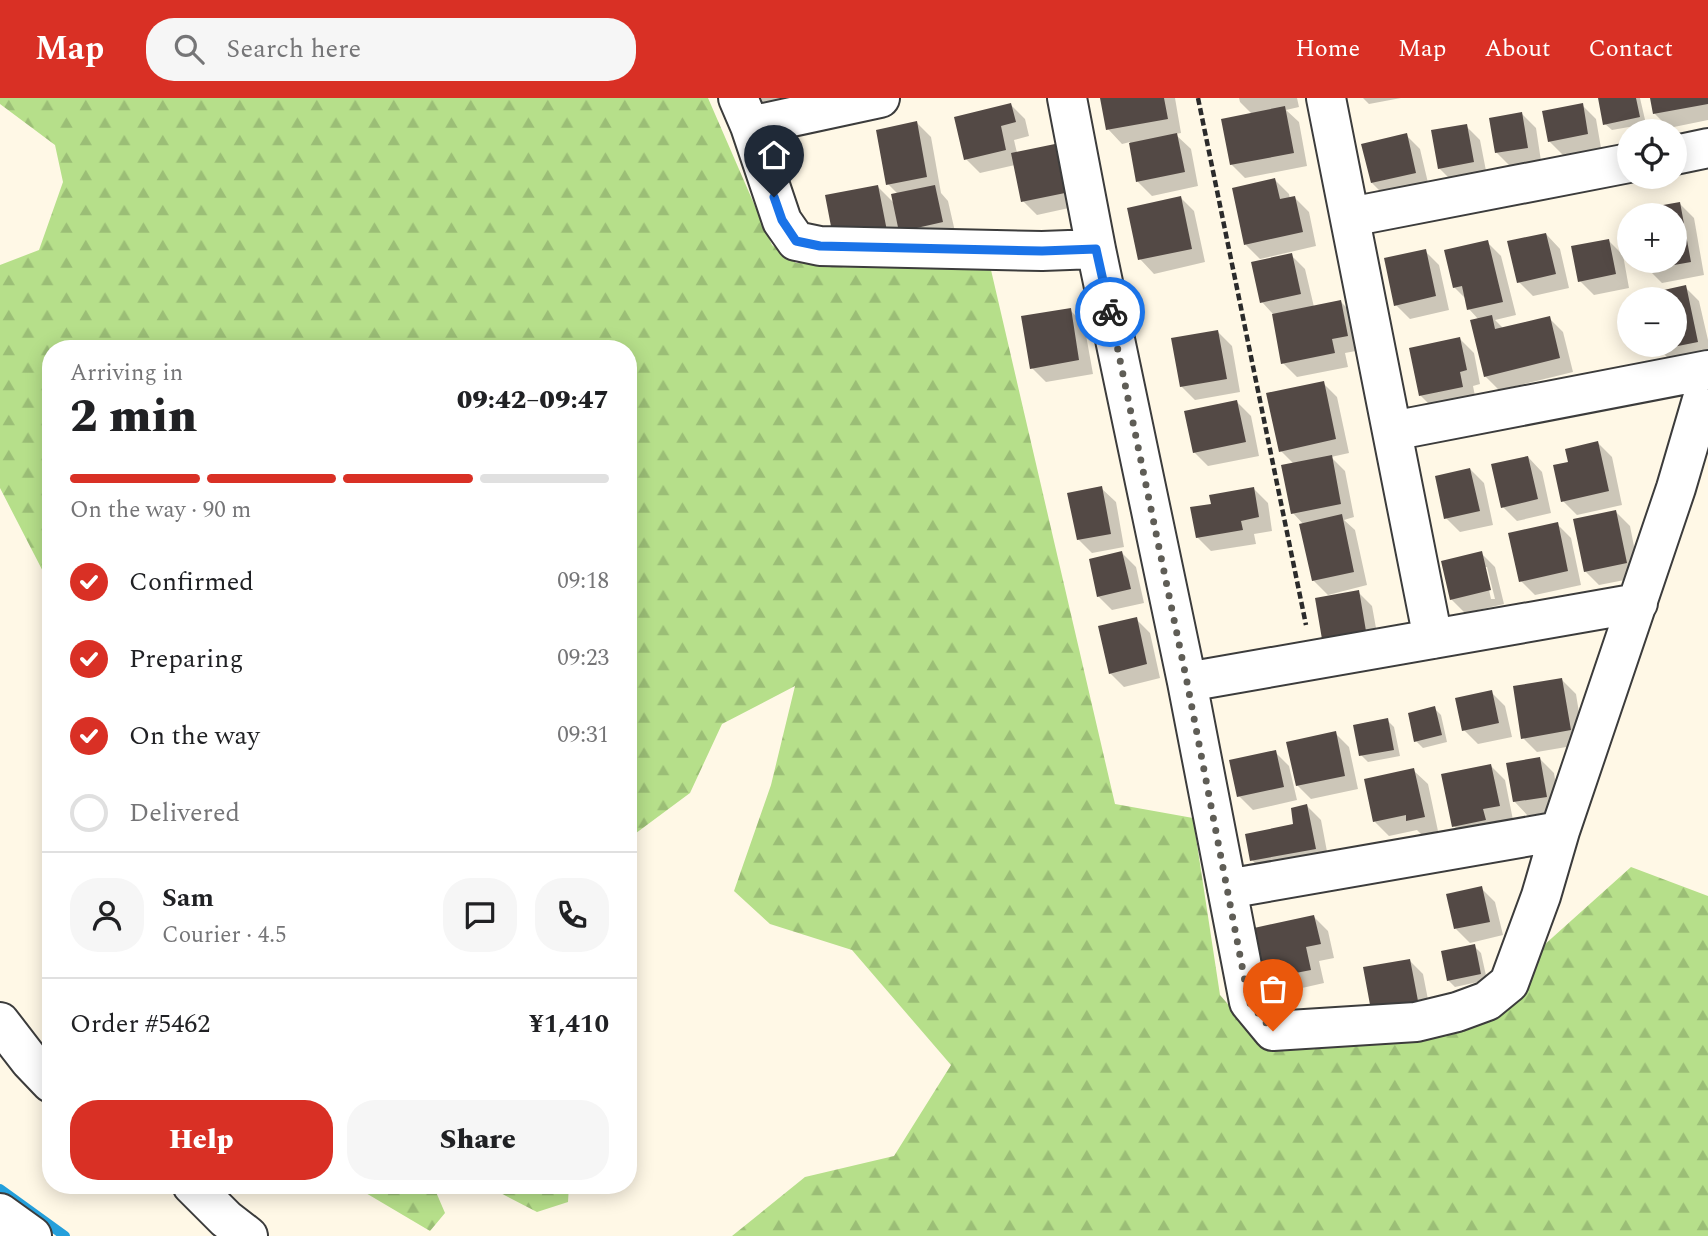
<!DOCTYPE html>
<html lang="en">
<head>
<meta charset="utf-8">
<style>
	:root { --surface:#fff; --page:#f6f6f6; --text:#202124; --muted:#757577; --line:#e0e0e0; --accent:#d93025 }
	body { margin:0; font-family:Spectral,serif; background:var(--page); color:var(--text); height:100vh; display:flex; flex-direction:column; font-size:26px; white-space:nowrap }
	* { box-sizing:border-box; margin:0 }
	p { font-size:23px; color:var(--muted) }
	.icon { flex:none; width:38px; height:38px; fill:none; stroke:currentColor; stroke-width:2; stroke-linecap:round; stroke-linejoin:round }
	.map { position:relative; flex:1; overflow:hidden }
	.panel { position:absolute; left:42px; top:242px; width:595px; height:854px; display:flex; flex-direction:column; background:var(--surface); border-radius:28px; box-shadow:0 4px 18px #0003 }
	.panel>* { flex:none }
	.tools { position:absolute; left:1617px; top:21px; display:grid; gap:14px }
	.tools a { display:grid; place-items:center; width:70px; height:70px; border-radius:50%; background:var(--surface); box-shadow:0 4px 18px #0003; font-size:35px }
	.pin { position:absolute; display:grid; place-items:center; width:60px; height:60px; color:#fff; margin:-72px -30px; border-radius:50% 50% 50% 0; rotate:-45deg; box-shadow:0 0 7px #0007 }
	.pin .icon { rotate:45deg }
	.courier { position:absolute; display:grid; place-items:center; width:70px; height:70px; margin:-35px; border:5px solid #1a73e8; border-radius:50%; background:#fff; color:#222; box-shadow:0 2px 9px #0007 }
	.overview em { font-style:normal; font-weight:800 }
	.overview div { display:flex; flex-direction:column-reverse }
	.overview { display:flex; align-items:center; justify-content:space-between; height:119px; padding:0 28px }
	h1 { font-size:46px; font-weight:800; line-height:52px }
	.bar { display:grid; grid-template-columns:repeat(4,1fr); gap:10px 7px; align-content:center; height:84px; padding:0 28px }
	.bar i { height:9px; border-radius:5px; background:var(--line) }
	.bar .selected { background:var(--accent) }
	.bar p { grid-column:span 4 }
	.line { display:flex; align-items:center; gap:18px; padding:0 28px; border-top:2px solid var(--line) }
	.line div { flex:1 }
	.round { display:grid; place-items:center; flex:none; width:74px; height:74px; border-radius:28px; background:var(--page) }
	ol { padding:0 28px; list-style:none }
	li { display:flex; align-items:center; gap:21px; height:77px }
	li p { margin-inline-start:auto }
	li .icon { padding:7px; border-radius:50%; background:var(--accent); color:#fff; stroke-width:4 }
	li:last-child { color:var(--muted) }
	li i { width:38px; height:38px; border:4px solid var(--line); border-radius:50% }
	.action { display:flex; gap:14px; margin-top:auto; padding:14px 28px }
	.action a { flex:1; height:80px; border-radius:28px; background:var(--accent); color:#fff; font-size:28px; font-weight:800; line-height:80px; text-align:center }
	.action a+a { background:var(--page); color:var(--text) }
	header { display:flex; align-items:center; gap:42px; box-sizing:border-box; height:98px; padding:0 35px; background:var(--accent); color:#fff }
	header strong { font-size:33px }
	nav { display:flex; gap:38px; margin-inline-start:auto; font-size:24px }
	.search { width:490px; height:63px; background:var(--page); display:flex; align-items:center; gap:18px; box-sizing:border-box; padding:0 24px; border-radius:28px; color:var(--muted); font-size:26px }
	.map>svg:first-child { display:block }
	.forest { fill:url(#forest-firs) }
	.shadow { fill:#0003; fill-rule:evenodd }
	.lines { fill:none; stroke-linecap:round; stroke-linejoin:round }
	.stream { stroke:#249fdb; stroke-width:10 }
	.building { fill:#534945 }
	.minor-casing { stroke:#3c3c3c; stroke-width:42 }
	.path { stroke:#2b2b2b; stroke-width:4.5; stroke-dasharray:7 3.5; stroke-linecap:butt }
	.minor { stroke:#fff; stroke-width:38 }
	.done { stroke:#5f5d56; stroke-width:7; stroke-dasharray:0 12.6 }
	.route { stroke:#1a73e8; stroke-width:9 }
</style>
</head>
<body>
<header>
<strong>Map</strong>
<div class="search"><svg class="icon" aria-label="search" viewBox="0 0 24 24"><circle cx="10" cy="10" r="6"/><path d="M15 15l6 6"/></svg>Search here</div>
<nav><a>Home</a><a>Map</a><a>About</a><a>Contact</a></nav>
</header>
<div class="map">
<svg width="1708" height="1138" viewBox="0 0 1708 1138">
	<defs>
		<pattern id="forest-firs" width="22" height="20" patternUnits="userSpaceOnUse" patternTransform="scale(1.75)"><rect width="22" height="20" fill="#b6df8a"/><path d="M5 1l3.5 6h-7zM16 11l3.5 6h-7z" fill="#9bbe76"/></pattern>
	</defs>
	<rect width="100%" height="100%" fill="#fff8e6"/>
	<path class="forest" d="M0 0H708L772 147 796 165 991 172 1115 706 1193 720 1220 897 1256 939 1435 931 1543 848 1631 769 1708 798V1138H732L805 1079 894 1058 951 967 852 852 770 826 734 793 771 687 795 588 722 626 690 695 628 741V250H51V489L0 390V167L39 152 63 84 55 47 0 6Z
		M356 1087H433L445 1115 430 1133 359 1091Z
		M485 1087H569L568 1104 537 1114Z"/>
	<path class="shadow" d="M756 0H787L761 6Z
		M1102 0H1175L1181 35 1175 36 1191 51 1198 88 1152 98 1138 84 1130 44 1122 46 1108 31Z
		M1239 0H1297L1299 9 1286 12 1299 24 1307 68 1245 80 1231 66 1252 16 1240 4Z
		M1363 0H1401L1369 6Z
		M1600 0H1640L1646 26 1612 32 1605 26Z
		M1652 0H1708V22L1669 30 1655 16Z
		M1011 7 1025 21 1029 38 1014 42 1017 55 1054 48 1069 62 1078 108 1037 117 1023 103 1015 67 980 75 966 61Z
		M1582 7 1596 21 1601 50 1563 57 1549 43Z
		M1522 16 1536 30 1541 63 1510 68 1496 54Z
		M917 25 931 39 941 95 948 103 956 138 915 147 897 129 900 147 849 157 878 89 895 106 898 96 888 86Z
		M1466 28 1480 42 1487 78 1453 84 1439 70Z
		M1406 37 1420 51 1429 89 1386 99 1372 85Z
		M1275 82 1289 96 1290 101 1295 100 1309 114 1316 148 1260 161 1246 147Z
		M1180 99 1194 113 1205 164 1154 176 1140 161Z
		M1680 106 1694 120 1704 177 1662 185 1648 171 1646 163H1675V117H1638L1637 113Z
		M1546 136 1560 151 1569 190 1533 198 1519 184Z
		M1609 143 1623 157 1629 190 1594 197 1580 183Z
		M1487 144 1501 158 1516 217 1495 222 1504 231 1549 220 1563 234 1573 274 1499 292 1485 278 1479 222 1469 211 1467 202 1454 189Z
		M1425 153 1439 167 1449 212 1410 221 1396 207Z
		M1291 157 1305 171 1314 209 1341 204 1355 218 1361 252 1345 255 1348 269 1297 279 1283 265 1273 216 1262 204Z
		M1685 189 1699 203 1708 242V258L1673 265 1659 251 1658 247H1675V201H1648V197Z
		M1070 212 1084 226 1093 276 1046 284 1032 270Z
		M1218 234 1232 248 1240 294 1195 302 1181 288Z
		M1460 241 1474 255 1480 286 1473 288 1476 303 1434 311 1420 297Z
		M1323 285 1337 299 1349 355 1331 359 1345 373 1354 419 1344 422 1355 432 1367 487 1328 497 1313 482 1304 427 1293 415 1294 366 1281 353Z
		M1237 304 1251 318 1259 358 1208 368 1194 354Z
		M1598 345 1612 359 1622 407 1577 417 1563 403 1571 366Z
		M1528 359 1542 374 1551 415 1517 423 1503 409Z
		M1470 371 1484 385 1493 427 1460 434 1446 420Z
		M1101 390 1116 404 1124 449 1092 455 1078 441Z
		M1254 391 1268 405 1272 433 1254 436 1256 446 1211 453 1197 439 1213 407Z
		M1616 414 1630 428 1640 479 1599 487 1585 473Z
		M1557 426 1571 440 1581 487 1535 497 1521 483Z
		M1122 455 1136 469 1144 505 1112 512 1098 498Z
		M1481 455 1495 469 1504 506 1465 515 1451 501ZM1484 469H1487L1495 501H1491Z
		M1358 494 1372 508 1380 552 1339 560Z
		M1136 521 1150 535 1160 580 1124 589 1110 575Z
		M1562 582 1576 596 1584 646 1537 654 1523 640Z
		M1491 594 1505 608 1512 639 1478 646 1464 632Z
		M1434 610 1441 617 1447 644 1423 650 1416 643Z
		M1387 622 1394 629 1400 658 1368 664 1361 657Z
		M1335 635 1349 649 1358 691 1311 701 1297 687Z
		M1275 654 1289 668 1297 702 1253 712 1239 698Z
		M1540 661 1554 675 1560 712 1528 718 1514 703Z
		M1491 668 1505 682 1513 722 1496 725 1468 742 1454 728Z
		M1413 672 1428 686 1438 733 1422 737 1417 732 1389 738 1375 724Z
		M1307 708 1321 722 1329 764 1266 776 1252 762 1295 728Z
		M1481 790 1495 804 1503 837 1470 845 1456 831Z
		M1314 819 1328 833 1334 860 1319 863 1324 885 1280 895 1266 881Z
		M1474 848 1481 855 1487 882 1455 889 1448 882Z
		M1409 862 1423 876 1431 917 1387 925Z"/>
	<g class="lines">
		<path class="stream" d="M0 1091 65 1138"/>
	</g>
	<path class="building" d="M1100 0H1164L1168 21 1106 32Z
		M1598 0H1636L1640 19 1603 27Z
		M1650 0H1708V6L1653 16Z
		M1011 5 1016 24 1001 28 1006 52 964 62 954 19Z
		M1583 5 1588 36 1548 44 1542 13Z
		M1285 8 1294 55 1230 67 1221 21Z
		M1522 14 1528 50 1495 55 1489 20Z
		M917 23 927 79 886 87 876 32Z
		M1467 26 1474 64 1438 71 1431 32Z
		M1177 35 1185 74 1136 84 1129 45Z
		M1407 35 1416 75 1371 85 1361 46Z
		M1055 46 1065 95 1021 104 1011 55Z
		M1275 80 1280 101 1295 98 1303 134 1244 147 1232 90Z
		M878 87 887 133 834 144 825 97Z
		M935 87 943 124 899 134 891 96Z
		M1181 98 1192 151 1138 162 1127 110Z
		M1680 104 1691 164 1646 172 1645 163H1675V117H1636L1635 112Z
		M1546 135 1556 176 1517 185 1507 143Z
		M1609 141 1616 176 1578 184 1571 148Z
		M1488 142 1503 204 1467 212 1462 188 1453 190 1444 152Z
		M1426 151 1436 198 1394 208 1384 160Z
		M1292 155 1301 196 1260 205 1251 164Z
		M1686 187 1698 244 1658 252 1656 247H1675V201H1647L1646 196Z
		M1341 202 1348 238 1332 241 1335 255 1281 266 1272 216Z
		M1071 210 1079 262 1030 271 1021 218Z
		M1492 217 1495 231 1550 218 1560 260 1484 279 1470 222Z
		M1218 232 1227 281 1180 289 1171 240Z
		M1460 239 1467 272 1460 274 1463 289 1419 298 1409 250Z
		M1324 283 1336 341 1279 354 1266 295Z
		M1237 302 1246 344 1193 355 1184 313Z
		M1598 343 1609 393 1561 404 1553 367 1568 364 1565 351Z
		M1332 357 1341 406 1291 416 1281 367Z
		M1528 358 1538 401 1501 410 1491 366Z
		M1470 370 1480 413 1444 421 1435 378Z
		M1102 388 1111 436 1077 442 1067 395Z
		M1254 389 1259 419 1241 423 1243 432 1196 440 1190 409 1211 406 1209 397Z
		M1616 412 1627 465 1584 474 1573 421Z
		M1342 416 1354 474 1312 483 1299 426Z
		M1558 424 1568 473 1519 484 1508 435Z
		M1122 453 1131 491 1097 499 1089 461Z
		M1482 453 1491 492 1450 502 1441 463Z
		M1359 492 1367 539 1323 547 1315 500Z
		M1137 519 1147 566 1109 576 1098 528Z
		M1562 580 1571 632 1521 641 1513 588Z
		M1492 592 1499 625 1462 633 1455 600Z
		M1435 608 1442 637 1414 644 1408 615Z
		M1388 620 1394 652 1359 658 1353 627Z
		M1336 633 1345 678 1296 688 1286 644Z
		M1276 652 1284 689 1237 699 1229 662Z
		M1540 659 1547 699 1513 704 1506 665Z
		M1491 666 1500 708 1483 711 1486 722 1452 729 1441 676Z
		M1414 670 1425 719 1406 723V717L1373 724 1364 681Z
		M1307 706 1316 751 1250 763 1245 736 1293 726 1291 710Z
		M1482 788 1490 824 1454 831 1446 796Z
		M1314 817 1321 846 1306 849 1311 872 1265 881 1254 830Z
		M1475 846 1481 876 1447 883 1441 853Z
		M1410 861 1418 903 1371 912 1363 869Z"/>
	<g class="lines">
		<g class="minor-casing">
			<path id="minor" d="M738 0 750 28 782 123 796 143 820 148 1042 153 1096 151
				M1067 0 1096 151 1187 584 1249 904 1273 933 1416 924 1457 914 1487 903 1509 885 1541 798 1560 733 1676 390 1708 281
				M1326 0 1433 541
				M750 28 880 0
				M1675 57 1708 50
				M1350 119 1629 65
				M1392 333 1708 272
				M1187 584 1638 505
				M1227 791 1560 733
				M0 924 30 963 51 985
				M192 1087 226 1121 248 1138
				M0 1115 32 1138"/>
		</g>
		<path class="path" d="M1198 0 1306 527"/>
		<use href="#minor" class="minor"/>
	</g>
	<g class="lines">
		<path class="done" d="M1110 214 1187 584 1249 904 1273 933"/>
		<path class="route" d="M774 99 782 122 796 143 820 148 1042 153 1096 151 1110 214"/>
	</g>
</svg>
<div class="tools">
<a><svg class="icon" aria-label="locate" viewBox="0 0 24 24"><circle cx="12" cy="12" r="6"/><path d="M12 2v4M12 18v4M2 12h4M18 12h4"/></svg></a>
<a>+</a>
<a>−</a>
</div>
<div class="pin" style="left:1273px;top:933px;background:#ea580c"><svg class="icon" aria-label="bag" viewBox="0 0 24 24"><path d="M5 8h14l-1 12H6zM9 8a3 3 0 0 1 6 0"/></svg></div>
<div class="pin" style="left:774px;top:99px;background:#1f2937"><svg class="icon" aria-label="home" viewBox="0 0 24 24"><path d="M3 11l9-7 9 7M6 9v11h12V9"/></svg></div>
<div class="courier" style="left:1110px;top:214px"><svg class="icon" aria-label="bike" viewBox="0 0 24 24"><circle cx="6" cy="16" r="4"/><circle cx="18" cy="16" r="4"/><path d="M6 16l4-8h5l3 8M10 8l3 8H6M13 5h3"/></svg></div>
<section class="panel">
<div class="overview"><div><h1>2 min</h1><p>Arriving in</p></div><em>09:42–09:47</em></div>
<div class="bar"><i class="selected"></i><i class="selected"></i><i class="selected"></i><i></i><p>On the way · 90 m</p></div>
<ol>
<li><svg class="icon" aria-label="check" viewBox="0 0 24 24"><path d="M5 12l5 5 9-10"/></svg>Confirmed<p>09:18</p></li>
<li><svg class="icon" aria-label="check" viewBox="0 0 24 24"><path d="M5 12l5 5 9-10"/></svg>Preparing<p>09:23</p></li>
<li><svg class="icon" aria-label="check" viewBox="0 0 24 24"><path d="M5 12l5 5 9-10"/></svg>On the way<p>09:31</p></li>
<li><i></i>Delivered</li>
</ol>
<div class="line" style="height:126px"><a class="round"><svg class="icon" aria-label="person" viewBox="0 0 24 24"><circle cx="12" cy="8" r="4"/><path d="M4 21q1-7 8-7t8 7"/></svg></a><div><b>Sam</b><p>Courier · 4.5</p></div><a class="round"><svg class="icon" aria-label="chat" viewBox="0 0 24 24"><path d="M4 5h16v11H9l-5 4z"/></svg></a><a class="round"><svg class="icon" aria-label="phone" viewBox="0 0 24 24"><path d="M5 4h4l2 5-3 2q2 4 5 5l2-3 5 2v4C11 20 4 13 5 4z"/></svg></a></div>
<div class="line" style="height:91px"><div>Order #5462</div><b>¥1,410</b></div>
<div class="action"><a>Help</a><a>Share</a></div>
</section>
</div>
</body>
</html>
